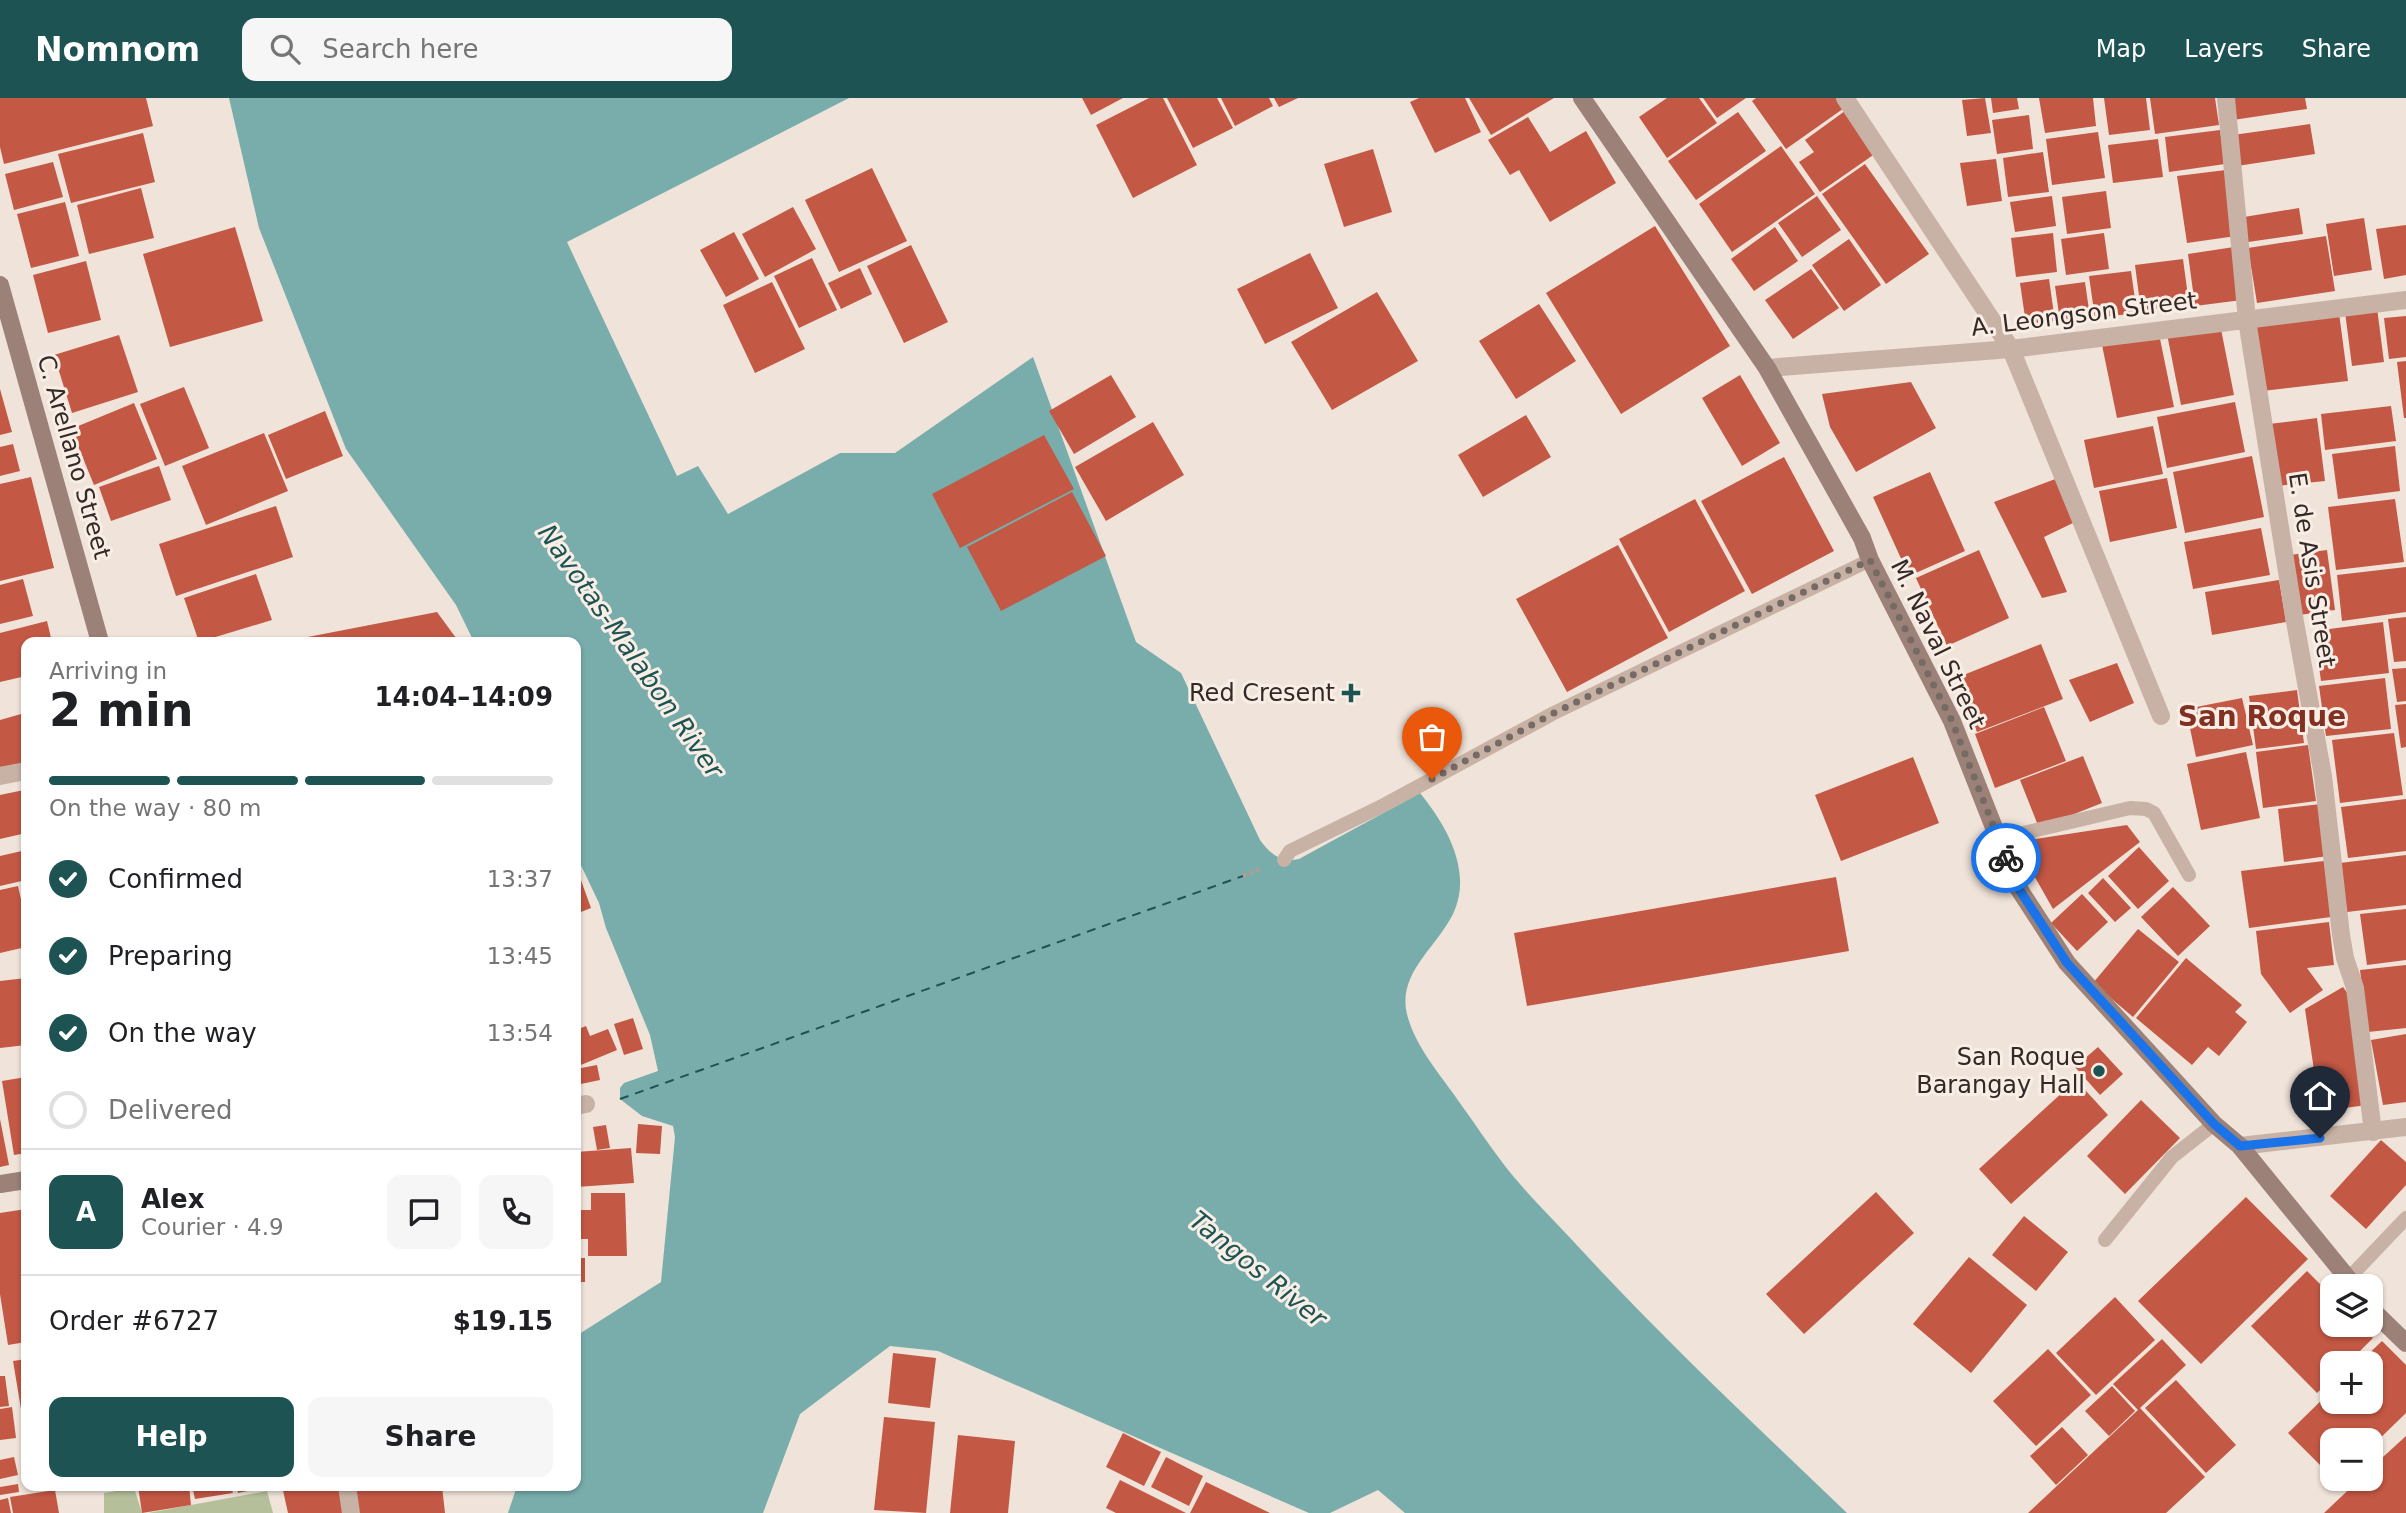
<!DOCTYPE html>
<html lang="en">
<head>
<meta charset="utf-8">
<style>
	:root { --surface:#fff; --page:#f6f6f6; --text:#202124; --muted:#757577; --line:#e0e0e0; --accent:#1d5453 }
	body { margin:0; font-family:"DejaVu Sans",sans-serif; background:var(--page); color:var(--text); height:100vh; display:flex; flex-direction:column; font-size:26px; white-space:nowrap }
	* { box-sizing:border-box; margin:0 }
	p { font-size:23px; color:var(--muted) }
	.icon { flex:none; width:38px; height:38px; fill:none; stroke:currentColor; stroke-width:2; stroke-linecap:round; stroke-linejoin:round }
	.map { position:relative; flex:1; overflow:hidden }
	.side { position:absolute; left:21px; top:539px; width:560px; height:854px; display:flex; flex-direction:column; background:var(--surface); border-radius:14px; box-shadow:0 2px 5px #0004 }
	.side>* { flex:none }
	.controls { position:absolute; left:2320px; top:1176px; display:grid; gap:14px }
	.controls a { display:grid; place-items:center; width:63px; height:63px; border-radius:14px; background:var(--surface); box-shadow:0 2px 5px #0004; font-size:35px }
	.pin { position:absolute; display:grid; place-items:center; width:60px; height:60px; color:#fff; margin:-72px -30px; border-radius:50% 50% 50% 0; rotate:-45deg; box-shadow:0 0 7px #0007 }
	.pin .icon { rotate:45deg }
	.courier { position:absolute; display:grid; place-items:center; width:70px; height:70px; margin:-35px; border:5px solid #1a73e8; border-radius:50%; background:#fff; color:#222; box-shadow:0 2px 9px #0007 }
	.summary em { font-style:normal; font-weight:800 }
	.summary div { display:flex; flex-direction:column-reverse }
	.summary { display:flex; align-items:center; justify-content:space-between; height:119px; padding:0 28px }
	h1 { font-size:46px; font-weight:800; line-height:52px }
	.bar { display:grid; grid-template-columns:repeat(4,1fr); gap:10px 7px; align-content:center; height:84px; padding:0 28px }
	.bar i { height:9px; border-radius:5px; background:var(--line) }
	.bar .selected { background:var(--accent) }
	.bar p { grid-column:span 4 }
	.line { display:flex; align-items:center; gap:18px; padding:0 28px; border-top:2px solid var(--line) }
	.line div { flex:1 }
	.round { display:grid; place-items:center; flex:none; width:74px; height:74px; border-radius:14px; background:var(--page) }
	ol { padding:0 28px; list-style:none }
	li { display:flex; align-items:center; gap:21px; height:77px }
	li p { margin-inline-start:auto }
	li .icon { padding:7px; border-radius:50%; background:var(--accent); color:#fff; stroke-width:4 }
	li:last-child { color:var(--muted) }
	li i { width:38px; height:38px; border:4px solid var(--line); border-radius:50% }
	.primary-button { display:flex; gap:14px; margin-top:auto; padding:14px 28px }
	.primary-button a { flex:1; height:80px; border-radius:14px; background:var(--accent); color:#fff; font-size:28px; font-weight:800; line-height:80px; text-align:center }
	.primary-button a+a { background:var(--page); color:var(--text) }
	header { display:flex; align-items:center; gap:42px; box-sizing:border-box; height:98px; padding:0 35px; background:var(--accent); color:#fff }
	header strong { font-size:33px }
	nav { display:flex; gap:38px; margin-inline-start:auto; font-size:24px }
	.search { width:490px; height:63px; background:var(--page); display:flex; align-items:center; gap:18px; box-sizing:border-box; padding:0 24px; border-radius:14px; color:var(--muted); font-size:26px }
	.map>svg:first-child { display:block }
	.green { fill:#b5bf99 }
	.water { fill:#78adab }
	.lines { fill:none; stroke-linecap:round; stroke-linejoin:round }
	.ferry { stroke:#1d5453; stroke-width:2; stroke-dasharray:9 7; stroke-linecap:butt }
	.building { fill:#c35844 }
	.path { stroke:#b49c8f; stroke-width:4.5; stroke-dasharray:3.5 3.5; stroke-linecap:butt }
	.service { stroke:#c8b2a5; stroke-width:14 }
	.pedestrian { stroke:#c8b2a5; stroke-width:18 }
	.minor { stroke:#c8b2a5; stroke-width:18 }
	.tertiary { stroke:#c8b2a5; stroke-width:18 }
	.secondary { stroke:#9b8177; stroke-width:18 }
	.done { stroke:#766a65; stroke-width:7; stroke-dasharray:0 12.6 }
	.route { stroke:#1a73e8; stroke-width:9 }
	.poi-dot { fill:#1d5453; stroke:#f8eee5; stroke-width:2.5 }
	.labels { text-anchor:middle; dominant-baseline:central; stroke-width:6; stroke-linejoin:round; paint-order:stroke }
	.street-label { font-size:24px; fill:#342926; stroke:#f8eee5 }
	.poi-label { font-size:24px; fill:#342926; stroke:#f8eee5; text-anchor:end }
	.water-label { font-size:26px; font-style:italic; fill:#1d5453; stroke:#f8eee5 }
	.quarter-label { font-size:28px; font-weight:bold; fill:#813021; stroke:#f8eee5 }
</style>
</head>
<body>
<header>
<strong>Nomnom</strong>
<div class="search"><svg class="icon" aria-label="search" viewBox="0 0 24 24"><circle cx="10" cy="10" r="6"/><path d="M15 15l6 6"/></svg>Search here</div>
<nav><a>Map</a><a>Layers</a><a>Share</a></nav>
</header>
<div class="map">
<svg width="2406" height="1415" viewBox="0 0 2406 1415">
	<rect width="100%" height="100%" fill="#f0e3d9"/>
	<path class="green" d="M134 1390 142 1415H104V1395Z
		M267 1393 273 1415H148Z"/>
	<path class="water" d="M229 0H849L567 144 677 378 698 368 728 416 840 355H895L1033 259 1136 544 1181 575 1260 742C1270 756 1281 765 1299 761L1420 695C1447 728 1473 774 1453 816 1435 852 1393 878 1409 923 1419 954 1444 981 1462 1008 1476 1027 1488 1046 1502 1064 1523 1092 1549 1117 1573 1143 1660 1238 1754 1326 1847 1415H1405L1378 1392 1330 1415H1309L938 1253 890 1248 800 1316 763 1415H508L517 1388H576V1238L661 1184 675 1039 673 1028 642 1018 620 1001V990L624 985 658 973 650 937 606 830 599 805 576 757V544H474L456 507 346 351 259 130Z"/>
	<g class="lines">
		<path class="ferry" d="M620 1001 1243 778"/>
	</g>
	<path class="building" d="M0 0H146L153 28 4 66 0 49Z
		M1082 0H1123L1091 17Z
		M1149 0H1163L1197 67 1133 100 1096 27Z
		M1167 0H1217L1233 30 1193 50Z
		M1221 0H1269L1273 8 1235 28Z
		M1274 0H1298L1279 9Z
		M1419 0H1465L1481 34 1435 55 1410 4Z
		M1469 0H1554L1491 37Z
		M1667 0H1699L1717 25 1667 60 1639 19Z
		M1703 0H1746L1717 20Z
		M1756 0H1841L1847 8 1786 51 1752 3Z
		M1985 0 1991 35 1967 38 1962 2Z
		M1991 0H2017L2019 11 1993 15Z
		M2039 0H2093L2096 28 2045 35Z
		M2104 0H2146L2150 32 2109 37Z
		M2150 0H2215L2219 27 2155 36Z
		M2230 0H2305L2307 11 2233 22Z
		M1849 10 1879 53 1820 94 1799 64 1814 54 1805 42Z
		M1738 14 1766 53 1696 102 1668 63Z
		M2029 17 2033 51 1997 56 1992 22Z
		M1528 19 1550 54 1586 33 1616 85 1550 124 1519 72 1510 77 1488 42Z
		M2310 26 2315 56 2237 68 2233 37Z
		M2220 32 2225 66 2169 74 2165 39Z
		M2098 34 2105 80 2052 87 2046 41Z
		M143 35 155 84 71 105 58 56Z
		M2158 41 2163 79 2113 85 2108 47Z
		M1781 48 1815 96 1732 154 1699 106Z
		M1373 51 1392 114 1344 129 1324 66Z
		M2043 54 2049 94 2008 99 2003 60Z
		M1996 61 2002 103 1967 108 1960 65Z
		M53 64 63 99 14 112 5 76Z
		M1865 66 1929 156 1886 186 1822 96Z
		M872 70 907 143 839 174 805 102Z
		M2226 72 2236 138 2187 145 2177 78Z
		M141 90 154 140 89 156 77 107Z
		M2106 93 2111 130 2067 136 2062 99Z
		M1817 98 1841 132 1802 159 1778 125Z
		M2052 98 2056 128 2015 134 2010 104Z
		M65 104 79 158 31 170 17 116Z
		M793 109 816 151 765 179 742 136Z
		M2299 110 2303 136 2248 144 2244 119Z
		M2364 120 2372 172 2334 178 2326 126Z
		M2406 127V177L2384 181 2376 131Z
		M1655 128 1730 248 1621 316 1546 195Z
		M235 129 263 223 170 249 143 156Z
		M1775 129 1798 163 1754 193 1731 161Z
		M734 134 759 181 726 199 700 152Z
		M2053 135 2057 174 2016 179 2011 140Z
		M2104 135 2109 171 2066 177 2061 141Z
		M2326 138 2335 193 2257 205 2248 150Z
		M1849 141 1881 187 1844 213 1812 167Z
		M911 147 948 224 904 245 867 168Z
		M2234 149 2242 202 2195 208 2188 156Z
		M1310 155 1338 210 1265 246 1237 191Z
		M812 160 837 212 799 230 774 178Z
		M2183 161 2189 206 2141 213 2135 167Z
		M86 163 101 222 48 235 33 177Z
		M860 170 872 196 841 211 828 185Z
		M1811 171 1839 210 1793 241 1765 202Z
		M2131 173 2137 215 2095 220 2089 178Z
		M2049 181 2055 223 2026 226 2020 185Z
		M772 184 805 251 755 275 723 207Z
		M2085 184 2090 219 2060 223 2055 188Z
		M1377 194 1418 263 1332 312 1291 244Z
		M1539 206 1576 263 1516 301 1479 243Z
		M2377 210 2384 264 2352 268 2345 214Z
		M2339 215 2348 283 2263 293 2254 226Z
		M2406 218V259L2389 261 2384 220Z
		M2220 226 2234 297 2181 307 2167 236Z
		M2159 236 2174 309 2117 320 2102 247Z
		M119 237 138 294 72 315 54 257Z
		M2406 263V320H2404L2397 264Z
		M1111 277 1136 319 1074 356 1049 313Z
		M1740 277 1780 345 1742 368 1702 300Z
		M1911 284 1936 330 1856 374 1830 329 1822 296Z
		M184 289 209 350 165 368 140 306Z
		M0 291 12 334 0 337Z
		M2235 304 2245 354 2167 370 2157 319Z
		M134 305 157 361 94 387 71 331Z
		M2391 308 2396 343 2325 352 2321 316Z
		M325 313 343 358 286 381 268 337Z
		M1526 317 1551 359 1483 399 1458 357Z
		M2317 320 2325 383 2277 388 2269 326Z
		M1153 324 1184 377 1106 423 1075 369Z
		M2153 328 2163 376 2094 390 2084 342Z
		M264 335 288 393 206 427 182 368Z
		M1044 337 1074 391 960 450 932 396Z
		M13 346 20 373 0 378V349Z
		M2395 348 2400 393 2338 401 2332 356Z
		M2252 358 2264 419 2185 435 2173 374Z
		M1784 359 1834 453 1752 496 1701 403Z
		M159 368 171 402 111 423 99 389Z
		M1930 374 1965 453 1909 478 1873 399Z
		M31 379 54 470 0 483V386Z
		M2058 380 2075 424 2044 439 2067 494 2042 500 1994 404Z
		M2167 380 2177 430 2110 444 2099 393Z
		M1072 394 1106 458 1001 513 967 449Z
		M1695 401 1745 493 1669 534 1619 441Z
		M2395 401 2404 464 2336 472 2328 409Z
		M276 408 293 459 176 498 159 446Z
		M2261 430 2270 477 2193 491 2184 444Z
		M1618 447 1668 540 1567 594 1516 501Z
		M1979 452 2009 520 1947 548 1916 480Z
		M2327 452 2335 512 2299 517 2290 457Z
		M2406 469V514L2342 523 2337 477Z
		M256 476 272 522 199 544 184 500Z
		M23 481 33 518 0 526V487Z
		M2279 482 2286 524 2212 537 2205 494Z
		M437 514 459 544H287V543Z
		M2406 519V563L2394 564 2388 521Z
		M47 523 52 544H26V578L0 584V535Z
		M2383 524 2389 575 2321 583 2314 533Z
		M2041 546 2063 601 1977 634 1956 580Z
		M2117 565 2134 605 2090 624 2069 582Z
		M2406 570V603L2397 604 2392 571Z
		M2385 580 2391 631 2326 638 2319 588Z
		M2297 592 2304 645 2256 651 2249 598Z
		M2242 600 2253 647 2196 659 2186 611Z
		M2406 606V649L2401 650 2395 607Z
		M2044 609 2066 663 1995 690 1975 636Z
		M21 616 26 634V666L0 673V622Z
		M2394 635 2403 697 2340 705 2332 642Z
		M2308 647 2316 703 2263 710 2256 654Z
		M2246 654 2260 720 2201 732 2187 666Z
		M2083 658 2102 705 2039 730 2020 682Z
		M1913 659 1939 725 1841 763 1815 697Z
		M24 692 26 735 0 741V697Z
		M2406 701V753L2348 760 2341 709Z
		M2321 706 2328 758 2284 764 2278 711Z
		M2127 727 2140 744 2053 811 2015 744Z
		M2139 749 2169 783 2138 811 2108 778Z
		M26 752V782L0 788V758Z
		M2406 757V807L2347 814 2340 765Z
		M2324 763 2331 819 2249 830 2241 773Z
		M576 774H578L591 810 576 816Z
		M1836 779 1849 853 1527 908 1514 835Z
		M2103 780 2131 810 2115 824 2088 795Z
		M18 788 26 824V849L0 855V792Z
		M2173 789 2210 828 2178 858 2141 819Z
		M2082 796 2108 824 2077 853 2051 825Z
		M2406 811V862L2367 867 2360 816Z
		M2329 824 2334 867 2307 870 2323 892 2290 915 2261 876 2256 833Z
		M2138 831 2179 864 2133 919 2093 885Z
		M2186 860 2242 907 2235 914 2247 924 2219 958 2208 949 2192 967 2136 920Z
		M2406 867V930L2368 934 2360 872Z
		M26 880V947L0 950V883Z
		M2343 889 2354 904 2368 1007 2320 1013 2305 911Z
		M633 920 643 951 624 957 614 926Z
		M586 928 590 938 608 931 617 952 576 969V932Z
		M2406 936V1004L2383 1007 2371 942Z
		M2098 949 2123 976 2100 997 2075 969Z
		M597 967 600 982 576 987V971Z
		M26 979V1055L14 1057 2 983Z
		M2076 982 2108 1017 2011 1106 1979 1071Z
		M2141 1002 2180 1040 2125 1096 2087 1058Z
		M0 1021 9 1067 0 1069Z
		M638 1026 662 1028 660 1056 636 1055Z
		M606 1027 610 1050 597 1052 593 1029Z
		M2381 1042 2406 1064V1087L2366 1131 2330 1098Z
		M631 1050 634 1085 576 1089V1054Z
		M1876 1094 1914 1135 1804 1236 1766 1196Z
		M591 1095H625L627 1158H588V1141H576V1112H591Z
		M2246 1099 2308 1161 2201 1266 2138 1203Z
		M26 1111V1244L8 1247 0 1196V1115Z
		M2024 1118 2068 1154 2036 1193 1992 1157Z
		M1969 1159 2027 1207 1971 1275 1913 1226Z
		M576 1160H585V1184H576Z
		M2307 1173 2333 1199V1227H2360L2373 1240 2348 1265H2333V1280L2317 1295 2251 1228Z
		M2115 1199 2155 1242 2096 1297 2056 1255Z
		M2162 1241 2186 1267 2140 1310 2205 1379 2166 1415H2028L2138 1312 2113 1286Z
		M2382 1243 2406 1267V1315L2371 1349V1342H2333V1380L2288 1335 2333 1291V1304H2371V1265H2359Z
		M2048 1251 2091 1297 2036 1348 1993 1303Z
		M893 1255 936 1260 930 1310 888 1305Z
		M26 1261V1316L22 1317 13 1263Z
		M0 1278H5L9 1308 0 1309Z
		M2176 1282 2236 1347 2206 1375 2145 1310Z
		M2112 1288 2135 1313 2109 1338 2085 1313Z
		M12 1309 16 1340 0 1342V1311Z
		M884 1319 935 1324 926 1415 874 1412Z
		M2062 1329 2088 1357 2056 1387 2030 1358Z
		M1123 1335 1161 1354 1144 1388 1106 1369Z
		M958 1337 1015 1343 1008 1415H950Z
		M2406 1338V1415H2324L2360 1381H2371V1370Z
		M14 1359 18 1377 0 1381V1362Z
		M1166 1359 1203 1378 1189 1408 1151 1389Z
		M1120 1382 1186 1415H1116L1106 1410Z
		M1206 1384 1270 1415H1190Z
		M18 1386 19 1394 0 1397V1389Z
		M138 1388H189L191 1407 142 1415Z
		M192 1388H231L233 1395 195 1401Z
		M236 1388H267V1389L238 1395Z
		M282 1388H340L345 1415H288Z
		M350 1388H390V1390L442 1388 445 1415H353Z
		M55 1392 59 1415H13L10 1399Z
		M8 1400 11 1415H0V1402Z"/>
	<g class="lines">
		<path class="path" d="M1243 778 1260 771"/>
		<path class="service" d="M1998 741 2130 710 2146 711 2154 715 2189 777
			M1284 762 1290 753 1384 707 1552 616 1870 462
			M2105 1142 2172 1059 2214 1026
			M2349 1180 2406 1120"/>
		<path class="pedestrian" d="M347 1388 351 1415"/>
		<path class="minor" d="M1845 0 2011 251 2161 618
			M2226 0 2247 222 2295 524 2323 678 2341 837 2345 860 2355 890 2373 1034
			M0 678 26 673
			M576 1008 586 1006"/>
		<path class="tertiary" d="M1767 270 2011 251 2406 202
			M2240 1048 2406 1029"/>
		<path class="secondary" d="M1582 0 1767 270 1862 440 1870 462 1952 623 2017 788 2067 865 2214 1026 2240 1048 2354 1188
			M0 187 100 544
			M0 1086 26 1082
			M2371 1211 2406 1245"/>
	</g>
	<g class="lines">
		<path class="done" d="M1432 681 1552 616 1870 462 1952 623 2006 760"/>
		<path class="route" d="M2006 760 2017 788 2067 865 2214 1026 2240 1048 2320 1040"/>
	</g>
	<g class="poi-dot">
		<path d="M1347.5 584.5h7v7h7v7h-7v7h-7v-7h-7v-7h7z"/>
		<circle cx="2099" cy="973" r="7"/>
	</g>
	<g class="labels">
		<g class="street-label">
			<text transform="translate(2084 216) rotate(-7)">A. Leongson Street</text>
			<text transform="translate(74 359) rotate(74)">C. Arellano Street</text>
			<text transform="translate(2312 472) rotate(81)">E. de Asis Street</text>
			<text transform="translate(1938 546) rotate(64)">M. Naval Street</text>
		</g>
		<g class="poi-label">
			<text x="1335" y="595">Red Cresent</text>
			<text x="2085" y="959">San Roque<tspan x="2085" dy="28">Barangay Hall</tspan></text>
		</g>
		<g class="water-label">
			<text transform="translate(631 553) rotate(55)">Navotas-Malabon River</text>
			<text transform="translate(1258 1171) rotate(39)">Tangos River</text>
		</g>
		<g class="quarter-label">
			<text x="2262" y="618">San Roque</text>
		</g>
	</g>
</svg>
<div class="controls">
<a><svg class="icon" aria-label="layers" viewBox="0 0 24 24"><path d="M12 4l9 5-9 5-9-5zM3 14l9 5 9-5"/></svg></a>
<a>+</a>
<a>−</a>
</div>
<div class="pin" style="left:1432px;top:681px;background:#ea580c"><svg class="icon" aria-label="bag" viewBox="0 0 24 24"><path d="M5 8h14l-1 12H6zM9 8a3 3 0 0 1 6 0"/></svg></div>
<div class="pin" style="left:2320px;top:1040px;background:#1f2937"><svg class="icon" aria-label="home" viewBox="0 0 24 24"><path d="M3 11l9-7 9 7M6 9v11h12V9"/></svg></div>
<div class="courier" style="left:2006px;top:760px"><svg class="icon" aria-label="bike" viewBox="0 0 24 24"><circle cx="6" cy="16" r="4"/><circle cx="18" cy="16" r="4"/><path d="M6 16l4-8h5l3 8M10 8l3 8H6M13 5h3"/></svg></div>
<section class="side">
<div class="summary"><div><h1>2 min</h1><p>Arriving in</p></div><em>14:04–14:09</em></div>
<div class="bar"><i class="selected"></i><i class="selected"></i><i class="selected"></i><i></i><p>On the way · 80 m</p></div>
<ol>
<li><svg class="icon" aria-label="check" viewBox="0 0 24 24"><path d="M5 12l5 5 9-10"/></svg>Confirmed<p>13:37</p></li>
<li><svg class="icon" aria-label="check" viewBox="0 0 24 24"><path d="M5 12l5 5 9-10"/></svg>Preparing<p>13:45</p></li>
<li><svg class="icon" aria-label="check" viewBox="0 0 24 24"><path d="M5 12l5 5 9-10"/></svg>On the way<p>13:54</p></li>
<li><i></i>Delivered</li>
</ol>
<div class="line" style="height:126px"><b class="round" style="background:var(--accent);color:#fff">A</b><div><b>Alex</b><p>Courier · 4.9</p></div><a class="round"><svg class="icon" aria-label="chat" viewBox="0 0 24 24"><path d="M4 5h16v11H9l-5 4z"/></svg></a><a class="round"><svg class="icon" aria-label="phone" viewBox="0 0 24 24"><path d="M5 4h4l2 5-3 2q2 4 5 5l2-3 5 2v4C11 20 4 13 5 4z"/></svg></a></div>
<div class="line" style="height:91px"><div>Order #6727</div><b>$19.15</b></div>
<div class="primary-button"><a>Help</a><a>Share</a></div>
</section>
</div>
</body>
</html>
